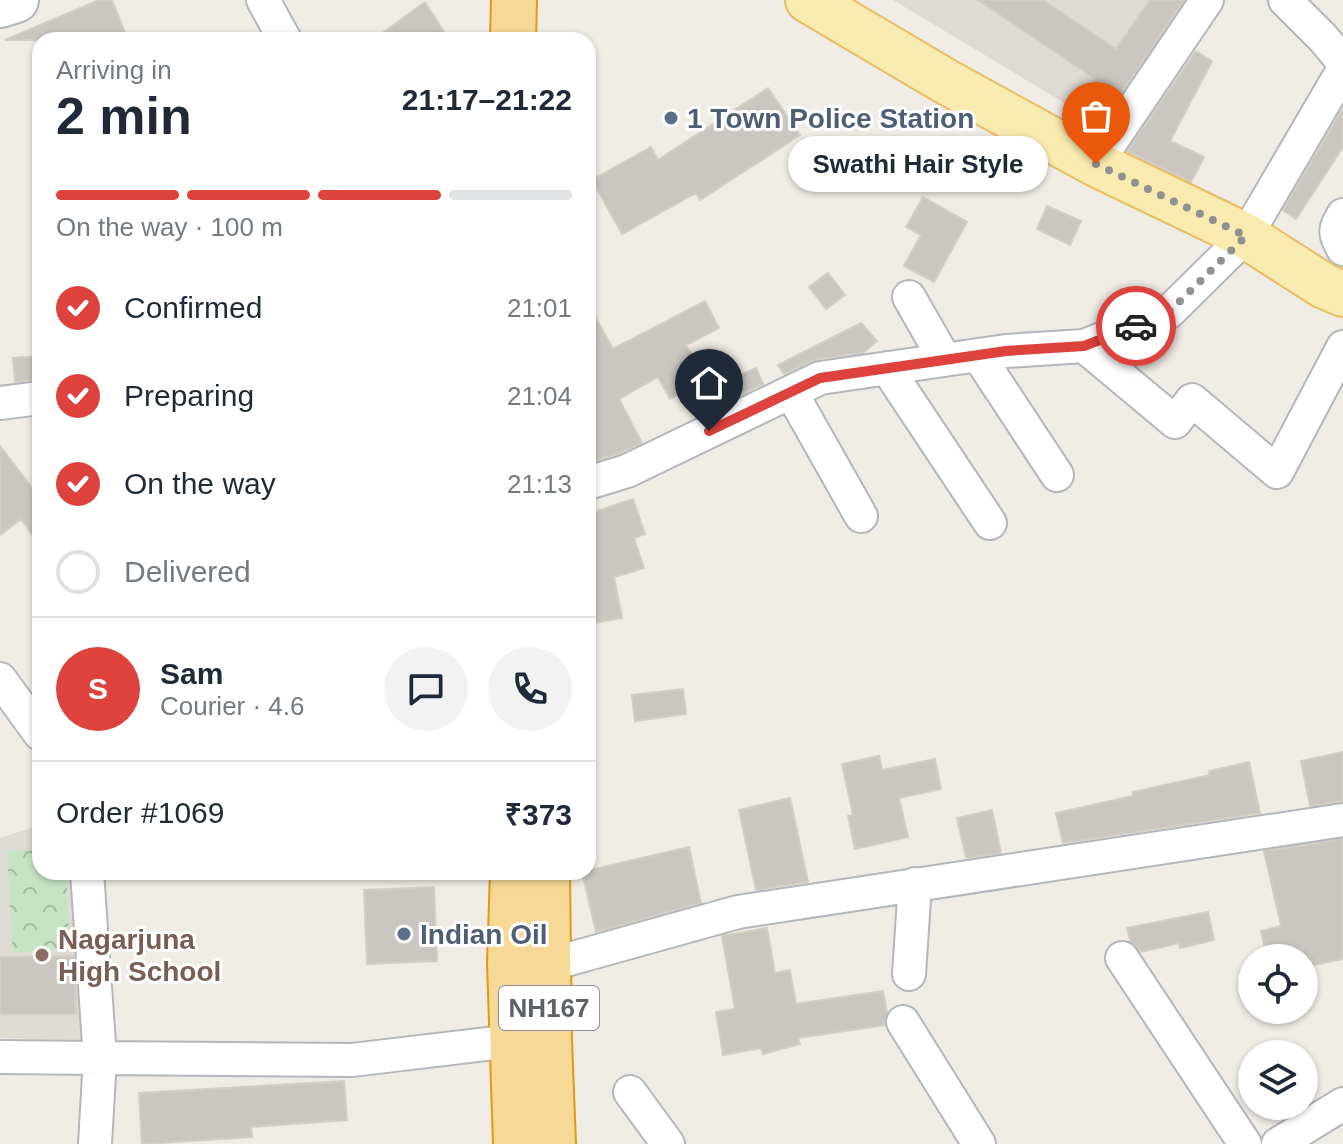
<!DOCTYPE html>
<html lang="en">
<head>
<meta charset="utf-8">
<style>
	:root { --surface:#fff; --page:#f2f2f3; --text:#1f2937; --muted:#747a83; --line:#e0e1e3; --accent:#dd423d }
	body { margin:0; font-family:Helvetica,sans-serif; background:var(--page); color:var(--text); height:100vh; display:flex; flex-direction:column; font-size:30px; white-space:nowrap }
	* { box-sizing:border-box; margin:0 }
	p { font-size:26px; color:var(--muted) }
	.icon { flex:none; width:44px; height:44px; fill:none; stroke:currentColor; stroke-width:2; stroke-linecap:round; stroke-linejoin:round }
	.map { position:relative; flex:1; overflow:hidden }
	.sheet { position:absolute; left:32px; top:32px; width:564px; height:848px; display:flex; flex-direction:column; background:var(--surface); border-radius:24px; box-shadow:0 2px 6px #0004 }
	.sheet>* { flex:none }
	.tools { position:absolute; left:1238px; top:944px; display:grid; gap:16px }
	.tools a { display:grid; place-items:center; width:80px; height:80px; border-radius:50%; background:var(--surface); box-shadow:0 2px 6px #0004; font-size:40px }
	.pin { position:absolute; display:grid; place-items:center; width:68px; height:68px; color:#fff; margin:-82px -34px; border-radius:50% 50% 50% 0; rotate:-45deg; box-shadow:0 0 8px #0007 }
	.pin .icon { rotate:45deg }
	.courier { position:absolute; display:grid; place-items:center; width:80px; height:80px; margin:-40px; border:6px solid #dd423d; border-radius:50%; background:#fff; color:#222; box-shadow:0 2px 10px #0007 }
	.bubble { position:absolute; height:56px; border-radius:28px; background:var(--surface); box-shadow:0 2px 6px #0004; font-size:26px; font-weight:700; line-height:56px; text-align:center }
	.head em { font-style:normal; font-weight:700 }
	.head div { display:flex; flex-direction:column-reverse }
	.head { display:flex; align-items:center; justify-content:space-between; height:136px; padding:0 24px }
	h1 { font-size:52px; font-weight:700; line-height:60px }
	.bar { display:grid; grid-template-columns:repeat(4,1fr); gap:12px 8px; align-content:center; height:96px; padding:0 24px }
	.bar i { height:10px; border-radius:6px; background:var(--line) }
	.bar .active { background:var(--accent) }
	.bar p { grid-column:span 4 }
	.line { display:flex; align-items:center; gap:20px; padding:0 24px; border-top:2px solid var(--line) }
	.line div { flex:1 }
	.round { display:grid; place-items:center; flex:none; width:84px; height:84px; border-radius:42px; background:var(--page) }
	ol { padding:0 24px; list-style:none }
	li { display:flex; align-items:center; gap:24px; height:88px }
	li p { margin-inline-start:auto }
	li .icon { padding:8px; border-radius:50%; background:var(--accent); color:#fff; stroke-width:4 }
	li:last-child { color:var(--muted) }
	li i { width:44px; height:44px; border:4px solid var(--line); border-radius:50% }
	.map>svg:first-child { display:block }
	.education { fill:#dedbd4 }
	.forest { fill:url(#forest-crowns) }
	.building { fill:#cac7c2; stroke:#d3cec4; stroke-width:2 }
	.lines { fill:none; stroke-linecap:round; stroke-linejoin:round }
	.street-casing { stroke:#b3b6ba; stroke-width:36 }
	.secondary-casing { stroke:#b2b5b9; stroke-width:48 }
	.primary-casing { stroke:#e8bd66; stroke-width:48 }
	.highway-casing { stroke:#e49810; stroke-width:48 }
	.street { stroke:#fff; stroke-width:32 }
	.secondary { stroke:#fff; stroke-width:44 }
	.primary { stroke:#f9eab0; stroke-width:44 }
	.highway { stroke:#f6d996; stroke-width:44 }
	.done { stroke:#909292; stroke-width:8; stroke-dasharray:0 14.4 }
	.route { stroke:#dd423d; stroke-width:10 }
	.service-dot { fill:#5c6f8a; stroke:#fff; stroke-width:3 }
	.education-dot { fill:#8d6e63; stroke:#fff; stroke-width:3 }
	.labels { text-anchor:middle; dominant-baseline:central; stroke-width:6; stroke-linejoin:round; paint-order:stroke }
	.shield { fill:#fff; stroke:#8e9093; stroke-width:2 }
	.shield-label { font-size:26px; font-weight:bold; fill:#5d6165 }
	.service-label { font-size:28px; font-weight:bold; fill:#4e5e75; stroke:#fff; text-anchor:start }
	.education-label { font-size:28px; font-weight:bold; fill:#785e54; stroke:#fff; text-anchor:start }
</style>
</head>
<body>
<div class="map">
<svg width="1343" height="1144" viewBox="0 0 1343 1144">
	<defs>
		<pattern id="forest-crowns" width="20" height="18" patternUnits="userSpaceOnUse" patternTransform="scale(2)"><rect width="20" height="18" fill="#c6e4c4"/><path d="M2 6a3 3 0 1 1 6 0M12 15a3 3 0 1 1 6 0" fill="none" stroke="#a4bca3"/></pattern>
	</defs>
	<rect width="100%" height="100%" fill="#efece6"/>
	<path class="education" d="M893 0H1192L1106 128Z
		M40 825V872H76L91 1040 0 1038V838Z"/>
	<path class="forest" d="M40 849V872H66L70 949 13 953 7 851Z"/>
	<path class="building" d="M99 0H112L128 40H5Z
		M978 0H1043L1116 49 1150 0H1184L1103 120 1078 103 1095 79Z
		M425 2 449 40H373Z
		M1196 51 1212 61 1170 141 1204 157 1191 182 1127 151Z
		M768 88 800 135 700 200 696 193 622 234 592 180 651 147 658 160Z
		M1343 108V147L1296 219 1283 210Z
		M867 149 885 168 866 186 847 167Z
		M923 197 967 222 934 282 904 266 921 235 906 227Z
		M1047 206 1081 221 1070 245 1037 229Z
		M828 273 845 295 826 309 809 287Z
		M705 301 719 328 686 345 706 379 670 399 658 377 619 399 642 443 620 453 588 463V304L613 349Z
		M861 323 877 341 863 353 817 359 784 374 778 365Z
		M40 356V379L15 382 13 358Z
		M756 368 763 384 718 406 710 388Z
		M0 446 40 498V546L21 519 0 535Z
		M633 499 645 534 634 538 644 568 614 577 622 618 588 624V514Z
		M683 689 686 714 635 721 632 695Z
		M1343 752V801L1310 806 1301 761Z
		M879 756 882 770 935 759 941 789 899 798 908 837 855 849 848 816 853 815 842 764Z
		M1249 762 1260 813 1063 843 1056 813 1133 796V792L1210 775 1209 771Z
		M790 798 808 882 756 890 739 810Z
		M992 810 1001 853 966 858 957 818Z
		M1343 839V959L1304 967V958H1267L1261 931 1281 926 1264 851Z
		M689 847 701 903 596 932 582 872Z
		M434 887 437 961 367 964 364 890Z
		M1208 912 1214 940 1180 948 1179 943 1141 952 1130 941 1127 928Z
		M767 928 775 973 790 970 796 1004 883 991 887 1012 885 1025 798 1038 800 1044 763 1054 761 1048 723 1055 716 1012 735 1009 722 936Z
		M74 956 76 1014H0V957Z
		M344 1081 347 1120 251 1127 252 1137 142 1144 139 1093Z"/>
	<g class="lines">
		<g class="street-casing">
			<path id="street" d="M263 0 285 40
				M1285 0 1323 38 1343 62
				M1096 164 1207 0
				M1343 215C1334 231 1334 232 1343 249
				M909 297 945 360
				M1084 346 1175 422 1192 400 1277 472 1343 347
				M978 355 1057 475
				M887 368 990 523
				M791 392 861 516
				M0 403 40 398
				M588 483 627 471 820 378 1006 351 1084 346 1169 312 1246 236 1343 70
				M0 679 40 734
				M87 872 100 1058 352 1060 512 1041H534
				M1122 958 1245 1144
				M548 965 738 912 1343 820
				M909 974 915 884
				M903 1022 979 1144
				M0 1057 100 1058 95 1144
				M630 1092 668 1144
				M1278 1144 1343 1104"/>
		</g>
		<g class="secondary-casing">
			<path id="secondary" d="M0 5 16 0"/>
		</g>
		<g class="primary-casing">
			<path id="primary" d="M808 0 945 81 1096 164 1246 236 1324 286 1343 294"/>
		</g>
		<g class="highway-casing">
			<path id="highway" d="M513 40 514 0
				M513 872 510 963 516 1144
				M547 872 549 1041 553 1144"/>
		</g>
		<use href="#street" class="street"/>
		<use href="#secondary" class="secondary"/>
		<use href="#primary" class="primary"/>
		<use href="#highway" class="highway"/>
	</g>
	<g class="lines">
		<path class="done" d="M1096 164 1246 236 1169 312 1136 326"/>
		<path class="route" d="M709 431 820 378 1006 351 1084 346 1136 326"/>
	</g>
	<g class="service-dot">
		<circle cx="671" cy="118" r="8"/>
		<circle cx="404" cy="934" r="8"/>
	</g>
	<circle class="education-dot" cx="42" cy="955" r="8"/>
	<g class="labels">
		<rect class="shield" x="499" y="986" width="100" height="44" rx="6"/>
		<g class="shield-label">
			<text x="549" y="1008">NH167</text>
		</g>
		<g class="service-label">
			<text x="687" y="118">1 Town Police Station</text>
			<text x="420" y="934">Indian Oil</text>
		</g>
		<g class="education-label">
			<text x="58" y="939">Nagarjuna<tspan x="58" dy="32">High School</tspan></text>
		</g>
	</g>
</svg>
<div class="tools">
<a><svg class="icon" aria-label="locate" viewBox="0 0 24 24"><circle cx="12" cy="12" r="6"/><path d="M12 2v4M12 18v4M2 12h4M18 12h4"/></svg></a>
<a><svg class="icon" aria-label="layers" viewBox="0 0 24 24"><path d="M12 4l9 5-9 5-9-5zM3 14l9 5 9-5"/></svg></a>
</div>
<div class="pin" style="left:1096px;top:164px;background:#ea580c"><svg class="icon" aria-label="bag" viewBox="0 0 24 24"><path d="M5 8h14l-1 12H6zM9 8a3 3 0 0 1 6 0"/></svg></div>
<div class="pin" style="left:709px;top:431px;background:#1f2937"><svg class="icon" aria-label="home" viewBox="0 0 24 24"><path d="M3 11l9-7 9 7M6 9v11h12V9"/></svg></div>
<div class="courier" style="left:1136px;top:326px"><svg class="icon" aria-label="car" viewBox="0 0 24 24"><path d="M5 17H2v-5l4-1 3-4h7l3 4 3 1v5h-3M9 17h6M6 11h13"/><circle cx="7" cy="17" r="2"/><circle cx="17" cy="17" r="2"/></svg></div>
<div class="bubble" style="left:788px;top:136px;width:260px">Swathi Hair Style</div>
<section class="sheet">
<div class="head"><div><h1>2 min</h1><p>Arriving in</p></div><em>21:17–21:22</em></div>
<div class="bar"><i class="active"></i><i class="active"></i><i class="active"></i><i></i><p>On the way · 100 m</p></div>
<ol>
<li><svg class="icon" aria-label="check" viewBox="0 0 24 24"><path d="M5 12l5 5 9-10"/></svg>Confirmed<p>21:01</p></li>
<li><svg class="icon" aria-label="check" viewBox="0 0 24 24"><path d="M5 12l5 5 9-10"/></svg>Preparing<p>21:04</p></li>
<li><svg class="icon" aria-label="check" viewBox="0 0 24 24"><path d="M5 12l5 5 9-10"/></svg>On the way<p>21:13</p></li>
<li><i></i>Delivered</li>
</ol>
<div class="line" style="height:144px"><b class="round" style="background:var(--accent);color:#fff">S</b><div><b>Sam</b><p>Courier · 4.6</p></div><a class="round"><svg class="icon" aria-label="chat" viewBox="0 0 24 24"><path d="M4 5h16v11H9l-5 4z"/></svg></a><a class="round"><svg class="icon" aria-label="phone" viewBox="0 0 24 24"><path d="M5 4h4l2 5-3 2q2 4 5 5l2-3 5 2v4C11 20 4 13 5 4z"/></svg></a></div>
<div class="line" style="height:104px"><div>Order #1069</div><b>₹373</b></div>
</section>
</div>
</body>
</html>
